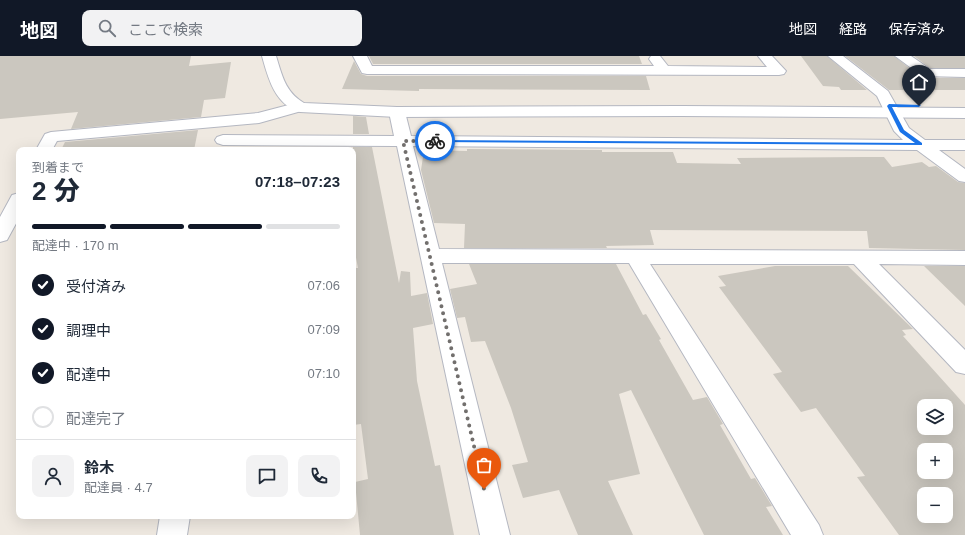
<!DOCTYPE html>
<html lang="ja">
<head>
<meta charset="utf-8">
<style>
	:root { --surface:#fff; --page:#f2f2f3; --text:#1f2937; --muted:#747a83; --line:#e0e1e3; --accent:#111827 }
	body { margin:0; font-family:Arial,"Noto Sans JP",sans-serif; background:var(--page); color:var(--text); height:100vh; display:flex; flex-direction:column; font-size:15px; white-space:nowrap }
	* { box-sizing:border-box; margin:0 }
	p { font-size:13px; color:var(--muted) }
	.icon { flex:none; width:22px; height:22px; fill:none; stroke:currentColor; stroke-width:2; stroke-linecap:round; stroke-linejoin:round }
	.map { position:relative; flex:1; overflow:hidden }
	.details { position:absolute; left:16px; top:91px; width:340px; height:372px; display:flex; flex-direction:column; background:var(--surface); border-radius:8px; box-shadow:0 4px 16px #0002 }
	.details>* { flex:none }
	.tools { position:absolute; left:917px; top:343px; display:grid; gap:8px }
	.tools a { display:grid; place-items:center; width:36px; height:36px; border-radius:8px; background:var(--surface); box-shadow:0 4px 16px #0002; font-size:20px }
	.pin { position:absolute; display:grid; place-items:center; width:34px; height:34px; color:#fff; margin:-41px -17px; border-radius:50% 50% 50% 0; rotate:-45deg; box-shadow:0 0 4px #0007 }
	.pin .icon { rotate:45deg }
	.courier { position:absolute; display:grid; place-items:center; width:40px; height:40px; margin:-20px; border:3px solid #1a73e8; border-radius:50%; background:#fff; color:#222; box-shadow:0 1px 5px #0007 }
	.head em { font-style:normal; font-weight:800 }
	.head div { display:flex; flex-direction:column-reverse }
	.head { display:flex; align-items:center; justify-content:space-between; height:68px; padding:0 16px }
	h1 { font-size:26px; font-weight:800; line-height:30px }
	.bar { display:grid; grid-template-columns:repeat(4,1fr); gap:6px 4px; align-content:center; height:48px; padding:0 16px }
	.bar i { height:5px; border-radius:3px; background:var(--line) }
	.bar .selected { background:var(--accent) }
	.bar p { grid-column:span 4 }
	.line { display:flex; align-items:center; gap:10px; padding:0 16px; border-top:1px solid var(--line) }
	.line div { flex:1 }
	.round { display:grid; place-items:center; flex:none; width:42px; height:42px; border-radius:8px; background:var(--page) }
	ol { padding:0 16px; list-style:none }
	li { display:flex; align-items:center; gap:12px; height:44px }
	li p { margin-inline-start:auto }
	li .icon { padding:4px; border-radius:50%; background:var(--accent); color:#fff; stroke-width:4 }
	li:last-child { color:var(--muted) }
	li i { width:22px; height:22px; border:2px solid var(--line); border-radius:50% }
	header { display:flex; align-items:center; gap:24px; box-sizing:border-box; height:56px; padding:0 20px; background:var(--accent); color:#fff }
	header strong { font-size:19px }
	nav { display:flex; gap:22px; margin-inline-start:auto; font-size:14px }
	.search { width:280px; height:36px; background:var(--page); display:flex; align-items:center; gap:10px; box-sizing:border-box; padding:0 14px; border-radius:8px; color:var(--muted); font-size:15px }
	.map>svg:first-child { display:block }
	.building { fill:#cbc7bf; fill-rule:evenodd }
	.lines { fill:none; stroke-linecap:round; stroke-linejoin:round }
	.minor-casing { stroke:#b4b7c1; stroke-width:2 }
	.tertiary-casing { stroke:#b4b7c1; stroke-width:2 }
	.minor { fill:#fff; fill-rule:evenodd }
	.tertiary { fill:#fff; fill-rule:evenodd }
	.route { fill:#1a73e8 }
	.done { stroke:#726f6d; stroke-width:4; stroke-dasharray:0 7.2 }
</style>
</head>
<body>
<header>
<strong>地図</strong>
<div class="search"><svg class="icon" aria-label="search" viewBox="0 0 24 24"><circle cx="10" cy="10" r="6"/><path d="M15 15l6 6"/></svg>ここで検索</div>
<nav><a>地図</a><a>経路</a><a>保存済み</a></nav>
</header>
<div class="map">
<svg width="965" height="479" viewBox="0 0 965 479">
	<rect width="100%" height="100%" fill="#efe9e1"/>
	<path class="building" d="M0 0H191L189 10 231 6 225 42 204 44 201 61 71 73 78 56 0 63Z
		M369 0H639L642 8H373Z
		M801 0H827L867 34H841L839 31 823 30Z
		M845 0H894L922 22H965V34H889Z
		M914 0H965V12H930Z
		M354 5 361 18 367 20H646L650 34 419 33V35L342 33Z
		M353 60 366 61 369 78H353Z
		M198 74 194 94H61L65 86Z
		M353 91H372L399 227 401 215 410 216 411 240 427 237 433 268 413 272 417 325 435 410 440 409 454 479H360L355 426 368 423 361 368 353 369V341L356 340 355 288H353V212H358L353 186Z
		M467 93 602 94V96H673L677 107 741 108 737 102 865 101H884L892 111 922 106 929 111 936 110 958 126 965 127V194L869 192 867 175 650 174 654 189 606 190 607 192H464L465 168 434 167 421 114 423 101H427L429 94 467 95Z
		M469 208H616L643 259 646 258 661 283 659 284 693 344 707 341 723 368 720 369 751 423 755 422 772 450 766 451 783 479H704L631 334 619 338 640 418 608 425 633 479H578L559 434 523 442 512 409 528 406 511 352 485 285 471 286 465 261 457 262 450 233 477 228Z
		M775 210H848L913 273 902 274 906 279 903 280 965 349V479H899L857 421 865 420 816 352 801 356 773 318 782 316 719 231 726 230 718 220ZM924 350H946V372H924ZM924 394H946V416H924ZM924 438H946V460H924Z
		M924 210H965V250Z"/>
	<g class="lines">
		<g class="minor-casing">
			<path id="minor" d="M353 0H367L372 10H654L649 3 651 0H660L668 10 767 11 758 0H772L786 15 784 18 779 19 367 18 362 17Z
				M828 0H843L888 35 909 72 925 84H965V94H939L965 113V126L959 125 917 94 413 90 439 193 965 195V209L879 208 965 294V318L956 316 854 208H650L819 469 823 479H791L629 207H442L510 479H480L397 90 223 89 217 87 215 84 217 81 223 79 394 80 389 56 392 53H402L405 56 411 80 903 84 894 75 877 40Z
				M895 0H911L930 13H965V21L922 20Z
				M300 46 305 48 308 51 305 54 259 67 57 85 52 94H36L45 78 51 76 258 57Z
				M19 137V162L7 184 0 186V161L12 139Z
				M160 460H190L187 479H157Z"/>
		</g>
		<g class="tertiary-casing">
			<path id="tertiary" d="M262 0H276C282 19 285 36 304 47L397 51 681 50 965 52V62L681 60 397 61 300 56C275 49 268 22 262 0Z"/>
		</g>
		<use href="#minor" class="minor"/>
		<use href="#tertiary" class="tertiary"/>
	</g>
	<path class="route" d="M889 48 921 49 919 51H892L904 74 922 87V89L435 86 433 85 435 84 915 87 900 76 887 50Z"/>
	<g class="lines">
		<path class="done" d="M435 85H403L484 433"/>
	</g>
</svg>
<div class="tools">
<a><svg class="icon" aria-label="layers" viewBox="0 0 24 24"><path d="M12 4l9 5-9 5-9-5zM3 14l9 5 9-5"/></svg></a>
<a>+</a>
<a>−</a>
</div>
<div class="pin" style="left:484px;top:433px;background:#ea580c"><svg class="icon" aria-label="bag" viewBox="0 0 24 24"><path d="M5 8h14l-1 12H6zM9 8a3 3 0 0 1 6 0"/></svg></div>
<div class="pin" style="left:919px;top:50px;background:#1f2937"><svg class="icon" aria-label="home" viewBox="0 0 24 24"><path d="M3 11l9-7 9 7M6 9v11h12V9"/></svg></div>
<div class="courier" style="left:435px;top:85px"><svg class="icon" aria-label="bike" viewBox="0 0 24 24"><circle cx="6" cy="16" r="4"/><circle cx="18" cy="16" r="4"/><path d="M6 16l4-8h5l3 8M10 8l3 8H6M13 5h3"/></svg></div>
<section class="details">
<div class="head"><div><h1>2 分</h1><p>到着まで</p></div><em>07:18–07:23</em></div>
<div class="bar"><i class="selected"></i><i class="selected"></i><i class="selected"></i><i></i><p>配達中 · 170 m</p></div>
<ol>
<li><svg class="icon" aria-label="check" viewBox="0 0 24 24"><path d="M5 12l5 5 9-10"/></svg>受付済み<p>07:06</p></li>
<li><svg class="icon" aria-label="check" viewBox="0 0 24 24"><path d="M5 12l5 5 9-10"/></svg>調理中<p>07:09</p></li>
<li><svg class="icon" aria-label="check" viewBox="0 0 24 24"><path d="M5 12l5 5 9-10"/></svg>配達中<p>07:10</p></li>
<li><i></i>配達完了</li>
</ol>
<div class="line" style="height:72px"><a class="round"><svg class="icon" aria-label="person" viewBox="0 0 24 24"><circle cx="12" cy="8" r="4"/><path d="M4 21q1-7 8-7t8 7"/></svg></a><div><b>鈴木</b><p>配達員 · 4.7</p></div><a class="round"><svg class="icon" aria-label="chat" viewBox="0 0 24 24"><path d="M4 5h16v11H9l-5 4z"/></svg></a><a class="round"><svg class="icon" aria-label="phone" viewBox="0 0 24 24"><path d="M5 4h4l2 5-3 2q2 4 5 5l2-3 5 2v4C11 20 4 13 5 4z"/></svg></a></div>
</section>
</div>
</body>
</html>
